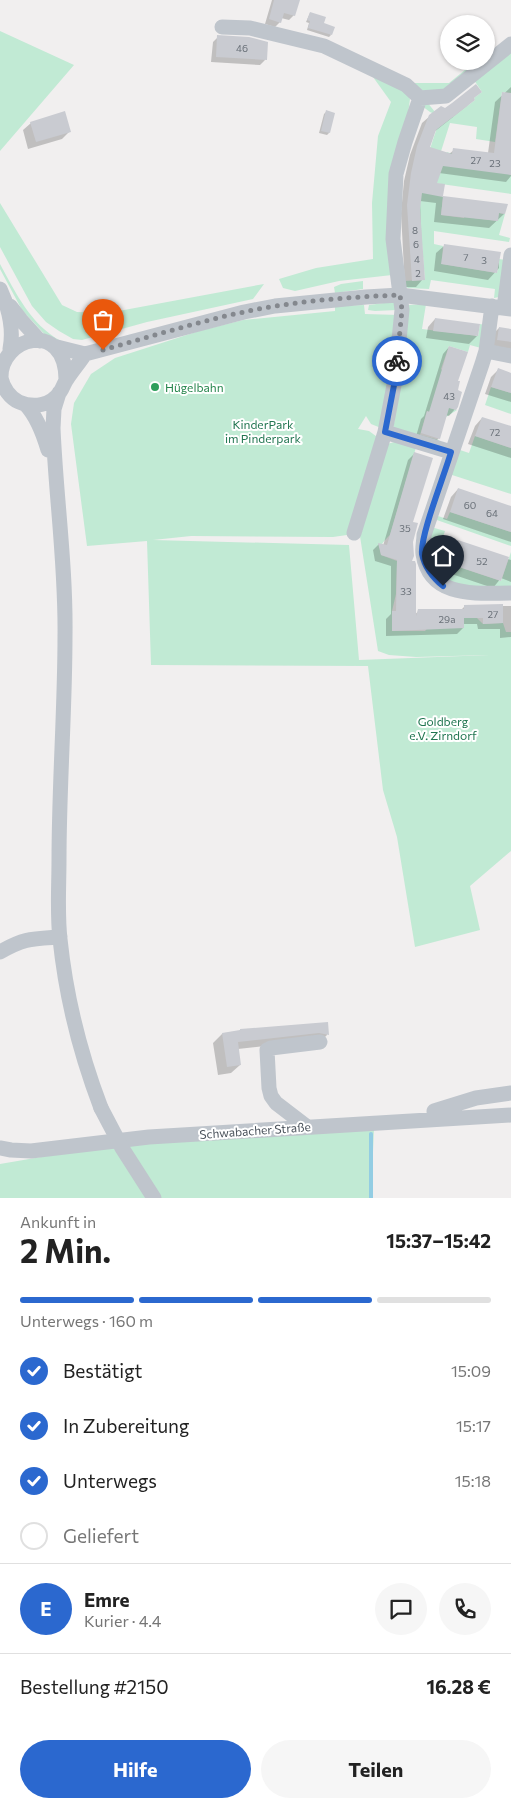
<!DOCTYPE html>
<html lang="de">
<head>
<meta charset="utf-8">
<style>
	:root { --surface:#fff; --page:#f6f6f6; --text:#222; --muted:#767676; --line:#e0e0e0; --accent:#2b68cf }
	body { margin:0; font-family:Commissioner,sans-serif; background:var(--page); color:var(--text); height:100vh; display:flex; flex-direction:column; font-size:19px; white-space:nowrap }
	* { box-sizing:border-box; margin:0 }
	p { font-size:16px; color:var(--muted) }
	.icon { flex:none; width:28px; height:28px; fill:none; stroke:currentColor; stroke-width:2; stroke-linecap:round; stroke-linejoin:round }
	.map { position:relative; height:1198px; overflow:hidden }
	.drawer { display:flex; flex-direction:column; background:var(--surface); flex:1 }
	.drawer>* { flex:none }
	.fabs { position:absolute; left:440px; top:15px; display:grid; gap:10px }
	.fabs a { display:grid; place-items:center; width:55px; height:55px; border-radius:50%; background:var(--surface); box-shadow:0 1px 4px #0004; font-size:25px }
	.pin { position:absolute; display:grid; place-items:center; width:42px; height:42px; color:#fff; margin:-51px -21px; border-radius:50% 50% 50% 0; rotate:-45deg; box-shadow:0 0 5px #0007 }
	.pin .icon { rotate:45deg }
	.courier { position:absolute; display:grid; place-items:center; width:50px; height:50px; margin:-25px; border:4px solid #2b68cf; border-radius:50%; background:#fff; color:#222; box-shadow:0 1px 6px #0007 }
	.overview em { font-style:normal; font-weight:700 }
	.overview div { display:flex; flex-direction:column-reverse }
	.overview { display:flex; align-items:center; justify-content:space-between; height:85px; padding:0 20px }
	h1 { font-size:32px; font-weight:700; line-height:38px }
	.bar { display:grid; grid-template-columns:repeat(4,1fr); gap:8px 5px; align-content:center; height:60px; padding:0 20px }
	.bar i { height:6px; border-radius:4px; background:var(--line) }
	.bar .selected { background:var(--accent) }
	.bar p { grid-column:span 4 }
	.line { display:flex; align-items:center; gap:12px; padding:0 20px; border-top:1px solid var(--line) }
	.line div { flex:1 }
	.round { display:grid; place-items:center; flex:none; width:52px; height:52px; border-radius:26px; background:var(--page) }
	ol { padding:0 20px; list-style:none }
	li { display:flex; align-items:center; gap:15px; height:55px }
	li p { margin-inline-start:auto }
	li .icon { padding:5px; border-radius:50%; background:var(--accent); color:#fff; stroke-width:4 }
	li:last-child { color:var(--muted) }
	li i { width:28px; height:28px; border:2px solid var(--line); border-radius:50% }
	.button { display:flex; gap:10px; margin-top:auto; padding:10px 20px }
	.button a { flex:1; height:58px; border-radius:30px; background:var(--accent); color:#fff; font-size:20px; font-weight:700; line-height:58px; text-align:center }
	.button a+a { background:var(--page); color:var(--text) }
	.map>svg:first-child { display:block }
	.green { fill:#c1ead4 }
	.shadow { fill:#0003 }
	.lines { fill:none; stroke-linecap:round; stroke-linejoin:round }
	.stream { stroke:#93cde3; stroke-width:4 }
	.building { fill:#c9cbd1 }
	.minor { stroke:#bfc5cc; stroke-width:15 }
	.minor-bridge { stroke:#bfc5cc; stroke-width:15 }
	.done { stroke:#84888e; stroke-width:5; stroke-dasharray:0 9 }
	.route { stroke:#2b68cf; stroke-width:6 }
	.leisure-dot { fill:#2e9e5b; stroke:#fff; stroke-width:2 }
	.labels { text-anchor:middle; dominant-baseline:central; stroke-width:4; stroke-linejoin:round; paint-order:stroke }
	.number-label { font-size:10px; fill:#697078 }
	.leisure-label { font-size:12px; fill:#27864d; stroke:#fff; text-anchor:start }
	.park-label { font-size:12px; fill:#207550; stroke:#fff }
	.street-label { font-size:12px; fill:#49515a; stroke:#fff }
</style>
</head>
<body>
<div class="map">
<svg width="511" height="1198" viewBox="0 0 511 1198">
	<rect width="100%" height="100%" fill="#f1efef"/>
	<path class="green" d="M0 31 74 65 0 151Z
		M511 50V93L502 92 495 142 476 139 477 127 450 123 436 167 447 152 511 175V194L434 183 443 197 441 215 464 218 465 209 474 218 497 221 499 213 505 214 499 235 510 238 509 242 434 231V244L443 246 442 264 497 273 499 259 506 260 499 297 494 298 495 289 431 280 429 289 408 288 404 286 403 281 425 280C423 257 421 233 420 210 420 178 430 146 441 117L430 112 422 106 427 102 435 112 453 117 475 100 474 98 482 92 474 80Z
		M476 61H483L442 93 426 94 414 83H449Z
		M368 70 403 87 410 99 407 121 392 275 339 281 295 291 283 288 279 279 316 268 373 259 372 203 378 136 391 102Z
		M0 203 62 305 77 312 108 313 264 284 253 299 147 322 82 340 73 339 59 331 46 322 32 306 0 247Z
		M0 264C16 293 30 324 61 341L48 338 22 310 0 269Z
		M363 281V289L335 293 334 287 341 284Z
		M391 302 398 303 397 310 375 311 368 310 369 305Z
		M426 304 422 329 478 336 480 324 485 325 481 348 470 345 468 352 449 346 441 369 450 378 439 405 457 410 446 417 427 411 420 435 439 440 442 446 393 432 408 305Z
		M364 305 365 314 399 315 381 428 371 424 366 416 358 429 369 431 380 439 347 535 333 537 191 536 153 540 349 545 359 660 489 655 416 657 389 655 378 651 359 530 387 444 402 440 417 444 390 535C383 542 379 545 381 555L397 561 396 594 392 611V631H425L432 623 442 628H464V618H477L483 624 503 623 506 632H511V851L470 886 480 930 415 947 397 837 383 790 368 666 151 665 147 541 87 546 71 424 74 403 91 374 115 358 199 331 243 320 335 311V306Z
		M491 387 511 393V414L485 405Z
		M475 436 511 448V494L449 474 457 449 469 453Z
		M450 512 511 532V546L434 519 435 515 447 519Z
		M431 527 445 531 435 559 501 581 511 552V589H464L433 571 427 537Z
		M374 1129 371 1198H0V1164L152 1138Z"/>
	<path class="shadow" d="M272 0H299L294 15 289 20 281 18 280 22 275 27 265 24Z
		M310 13 323 23 331 35 329 37 307 30 309 23 306 22Z
		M218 37 266 43 265 60 260 65 211 62 213 42Z
		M511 87V176L506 182 439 173 436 184 443 186 442 197 506 205 504 214 489 228 434 222 436 203 420 201 423 279 416 287H405L401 213 404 181 410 155 422 123 430 116 473 99 467 106 434 132 428 148 449 154 454 150 488 153 495 102Z
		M326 112 329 133 327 135 319 133 324 114Z
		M31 123 70 131 62 139 28 149 23 130Z
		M444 246 499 253V268L488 280 434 271 436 253Z
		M435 319 477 336 469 344 426 338 428 327Z
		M499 328 511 331V352L490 347 491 336Z
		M449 347 457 382 455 409 449 416 445 415 439 438 432 445 415 440 421 419 424 416 443 354Z
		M498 370 511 374V402L485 394 491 377Z
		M482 418 511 428V458L468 444 475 426Z
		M414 454 411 562 414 615 419 611 461 610 465 606H511V637L500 638V629H478L477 624H463V628L457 634 386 636V619L391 614V566L375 561 373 550 379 544 383 546 408 460Z
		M458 489 511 507V506V542L443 519 451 497Z
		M444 536 511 560V582L501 578 493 588 428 566 436 544Z
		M326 1023 327 1035 319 1043 309 1041 238 1049 240 1065 231 1073 218 1075 213 1043 222 1034 238 1032 240 1030Z"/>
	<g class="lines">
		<path class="stream" d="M371 1134V1198"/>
	</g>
	<path class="building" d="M274 0H300L295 16 284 13 281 23 269 19Z
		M310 12 326 17 324 23 335 27 332 35 308 28 310 21 307 20Z
		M217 35 249 37 268 42 267 60 216 57Z
		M476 84 482 92 474 98 475 100 436 130 430 147 452 154 453 148 494 153 502 92 511 93V175L443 166 437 183 445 184 443 196 508 204 505 214 499 213 498 221 441 215 443 197 422 193 420 209 425 280 412 281 407 205 411 173 417 146 429 115 441 106 445 108 452 103Z
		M326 110 335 113 330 133 321 131Z
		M65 111 71 132 36 142 30 122Z
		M444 244 501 252 497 273 441 264Z
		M435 318 480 324 478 336 433 331Z
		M499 327 511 329V342L497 340Z
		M449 346 468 352 458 381H460L458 390 462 392 458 407 456 410 449 408 440 439 421 433 427 411 429 412Z
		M498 368 511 373V393L491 387Z
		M482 417 511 426V448L475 436Z
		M414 452 433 458 413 522 418 523 413 542 414 556 412 561H415L416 564V616L418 609H464V605L503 604V623L483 624V618H464V628L392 631V611H396L397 560 381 555 378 543 387 545Z
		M458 488 511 506V532L450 512Z
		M443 535 509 557 501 581 435 559Z
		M328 1022 329 1035 319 1033 238 1042 241 1065 227 1067 222 1033 240 1030V1029Z"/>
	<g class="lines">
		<path class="minor" d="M222 27 250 28 324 46 406 85 420 98 446 96 511 44
			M0 289C9 308 14 328 10 349
			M10 306 21 320 40 341
			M492 306 486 351 482 364 424 535C424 541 422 548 423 554 430 599 477 593 511 593
			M504 308 511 255
			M53 346 85 354 244 312 275 306 366 297 400 295 511 309
			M486 351 511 356
			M66 379C65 319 0 337 1 378 3 388 10 398 19 402 33 408 51 406 60 392 63 388 64 383 67 379 73 370 79 363 85 354
			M59 393 54 409 53 428C56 498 66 566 65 636 65 711 59 785 59 860 59 886 57 913 60 939 66 997 80 1053 101 1108
			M26 405C37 417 43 433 48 450
			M385 432 451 452
			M354 533 385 432 395 380 402 310 393 239 396 174 405 142 420 98
			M0 952C25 938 31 939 60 937
			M435 1119 434 1111 476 1098 511 1093
			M306 1126 276 1103 271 1096 269 1088 267 1050 271 1048 320 1042
			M0 1148 11 1150 31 1151 149 1137 511 1115"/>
		<path class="minor-bridge" d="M101 1108 122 1148 154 1198"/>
	</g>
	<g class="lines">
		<path class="done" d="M103 350C150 337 196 322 244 312 294 301 348 297 400 295L402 310 397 361"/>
		<path class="route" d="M397 361 395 380 385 432 451 452C445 474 420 535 422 554 425 568 432 577 443 586"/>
	</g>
	<circle class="leisure-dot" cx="155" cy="387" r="5"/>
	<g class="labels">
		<g class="number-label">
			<text x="242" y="48">46</text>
			<text x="476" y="160">27</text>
			<text x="495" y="163">23</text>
			<text x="415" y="230">8</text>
			<text x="416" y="244">6</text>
			<text x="466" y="257">7</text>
			<text x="417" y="259">4</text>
			<text x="484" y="260">3</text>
			<text x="418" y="273">2</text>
			<text x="449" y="396">43</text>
			<text x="495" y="432">72</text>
			<text x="470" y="505">60</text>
			<text x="492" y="513">64</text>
			<text x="405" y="528">35</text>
			<text x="482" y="561">52</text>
			<text x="406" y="591">33</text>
			<text x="493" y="614">27</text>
			<text x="447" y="619">29a</text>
		</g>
		<g class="leisure-label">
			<text x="165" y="387">Hügelbahn</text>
		</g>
		<g class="park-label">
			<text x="263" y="424">KinderPark<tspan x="263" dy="14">im Pinderpark</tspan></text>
			<text x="443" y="721">Goldberg<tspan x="443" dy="14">e.V. Zirndorf</tspan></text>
		</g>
		<g class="street-label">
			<text transform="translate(255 1130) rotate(-4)">Schwabacher Straße</text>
		</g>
	</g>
</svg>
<div class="fabs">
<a><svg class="icon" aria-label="layers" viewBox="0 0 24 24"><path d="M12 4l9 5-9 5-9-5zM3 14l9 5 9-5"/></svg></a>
</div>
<div class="pin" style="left:103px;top:350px;background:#ea580c"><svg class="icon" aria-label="bag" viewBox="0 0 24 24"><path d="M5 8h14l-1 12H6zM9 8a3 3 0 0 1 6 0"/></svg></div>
<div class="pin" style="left:443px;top:586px;background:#1f2937"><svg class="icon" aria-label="home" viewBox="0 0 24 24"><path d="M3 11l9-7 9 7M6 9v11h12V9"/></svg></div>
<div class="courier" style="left:397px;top:361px"><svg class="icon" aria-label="bike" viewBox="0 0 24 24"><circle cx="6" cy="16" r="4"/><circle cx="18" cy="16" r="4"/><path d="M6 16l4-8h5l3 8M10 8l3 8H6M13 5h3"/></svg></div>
</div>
<section class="drawer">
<div class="overview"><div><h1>2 Min.</h1><p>Ankunft in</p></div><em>15:37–15:42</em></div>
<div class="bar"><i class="selected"></i><i class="selected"></i><i class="selected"></i><i></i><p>Unterwegs · 160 m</p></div>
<ol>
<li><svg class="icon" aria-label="check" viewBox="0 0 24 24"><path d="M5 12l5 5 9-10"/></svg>Bestätigt<p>15:09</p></li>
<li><svg class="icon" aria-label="check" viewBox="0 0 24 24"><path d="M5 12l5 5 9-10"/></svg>In Zubereitung<p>15:17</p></li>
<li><svg class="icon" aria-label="check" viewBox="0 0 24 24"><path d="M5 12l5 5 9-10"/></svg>Unterwegs<p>15:18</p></li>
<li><i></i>Geliefert</li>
</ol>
<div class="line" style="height:90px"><b class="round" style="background:var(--accent);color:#fff">E</b><div><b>Emre</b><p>Kurier · 4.4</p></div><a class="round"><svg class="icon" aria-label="chat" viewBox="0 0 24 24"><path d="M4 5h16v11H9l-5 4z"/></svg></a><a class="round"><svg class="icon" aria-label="phone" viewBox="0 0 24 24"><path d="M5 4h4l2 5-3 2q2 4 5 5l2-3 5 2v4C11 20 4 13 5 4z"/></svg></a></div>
<div class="line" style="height:65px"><div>Bestellung #2150</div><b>16.28 €</b></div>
<div class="button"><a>Hilfe</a><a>Teilen</a></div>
</section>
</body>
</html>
